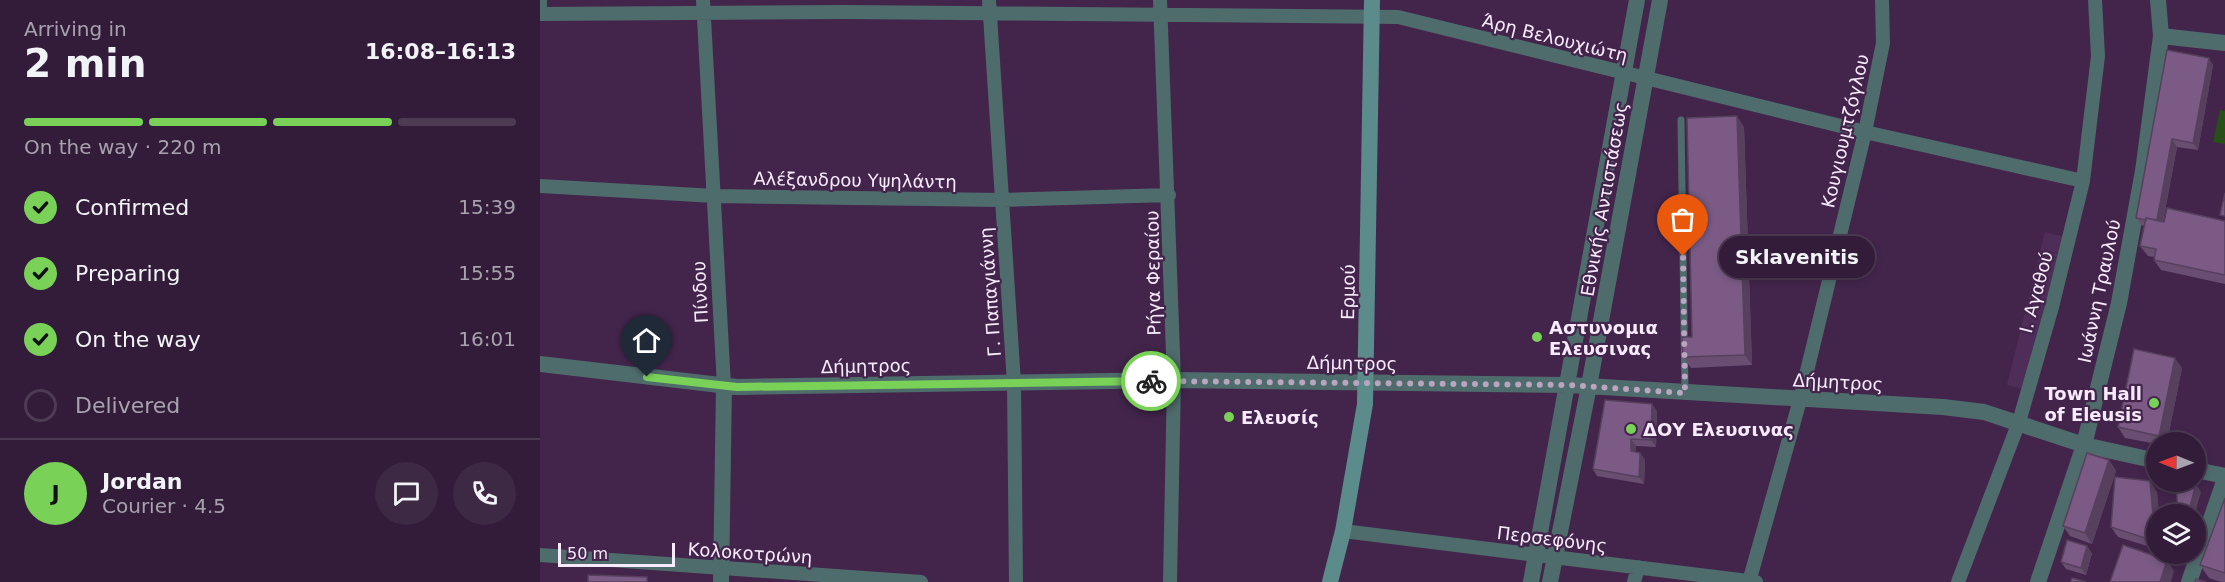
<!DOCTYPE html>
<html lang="en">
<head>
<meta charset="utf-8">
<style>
	:root { --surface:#321c39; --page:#3d2944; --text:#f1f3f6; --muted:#a8a1ae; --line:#4d3a53; --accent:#79d157 }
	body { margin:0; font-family:"DejaVu Sans",sans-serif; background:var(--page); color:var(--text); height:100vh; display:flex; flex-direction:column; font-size:22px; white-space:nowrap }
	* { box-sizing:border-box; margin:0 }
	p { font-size:20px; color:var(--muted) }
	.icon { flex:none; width:33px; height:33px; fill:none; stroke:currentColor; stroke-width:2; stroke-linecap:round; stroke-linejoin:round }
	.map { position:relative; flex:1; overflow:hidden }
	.panel { display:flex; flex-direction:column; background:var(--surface); width:540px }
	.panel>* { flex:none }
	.needle { width:39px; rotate:271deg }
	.tools { position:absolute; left:1606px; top:432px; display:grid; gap:12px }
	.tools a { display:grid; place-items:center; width:60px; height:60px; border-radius:50%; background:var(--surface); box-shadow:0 3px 9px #0003,0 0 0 2px var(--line); font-size:30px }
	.scale { position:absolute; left:18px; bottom:15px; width:117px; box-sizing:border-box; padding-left:6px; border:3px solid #f8eafd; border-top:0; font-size:16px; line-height:21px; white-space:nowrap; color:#f8eafd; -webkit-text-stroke:4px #43254c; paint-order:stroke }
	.pin { position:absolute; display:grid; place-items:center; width:51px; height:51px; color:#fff; margin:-62px -26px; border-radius:50% 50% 50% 0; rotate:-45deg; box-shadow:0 0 6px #0007 }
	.pin .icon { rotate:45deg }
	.courier { position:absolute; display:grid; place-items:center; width:60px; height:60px; margin:-30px; border:4px solid #79d157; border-radius:50%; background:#fff; color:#222; box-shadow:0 2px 8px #0007 }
	.bubble { position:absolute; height:42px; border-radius:21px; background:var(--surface); box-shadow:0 3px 9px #0003,0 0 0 2px var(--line); font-size:20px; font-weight:600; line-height:42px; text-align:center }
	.headline em { font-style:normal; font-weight:600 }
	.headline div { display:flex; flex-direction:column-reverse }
	.headline { display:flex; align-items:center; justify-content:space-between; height:102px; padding:0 24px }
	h1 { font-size:39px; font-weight:600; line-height:45px }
	.bar { display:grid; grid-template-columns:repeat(4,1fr); gap:9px 6px; align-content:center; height:72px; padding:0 24px }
	.bar i { height:8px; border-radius:4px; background:var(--line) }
	.bar .current { background:var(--accent) }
	.bar p { grid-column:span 4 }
	.line { display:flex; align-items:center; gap:15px; padding:0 24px; border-top:2px solid var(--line) }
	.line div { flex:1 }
	.round { display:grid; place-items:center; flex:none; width:63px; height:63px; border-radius:32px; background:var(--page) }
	ol { padding:0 24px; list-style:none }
	li { display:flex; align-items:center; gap:18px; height:66px }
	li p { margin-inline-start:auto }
	li .icon { padding:6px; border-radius:50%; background:var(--accent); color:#111; stroke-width:4 }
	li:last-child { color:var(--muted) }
	li i { width:33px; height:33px; border:3px solid var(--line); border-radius:50% }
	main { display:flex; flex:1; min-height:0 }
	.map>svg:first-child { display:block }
	.built { fill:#4f2d59 }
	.green { fill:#274f17 }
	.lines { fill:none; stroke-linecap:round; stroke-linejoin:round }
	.service { stroke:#4f6c6c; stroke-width:7 }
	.minor { stroke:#4f6c6c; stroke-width:14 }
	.tertiary { stroke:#4f6c6c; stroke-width:16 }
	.secondary { stroke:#5c8b8c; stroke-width:16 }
	.wall { fill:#6a4e72 }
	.shaded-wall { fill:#56405d }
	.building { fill:#7b5b85; stroke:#56405d; stroke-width:1.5 }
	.done { stroke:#b9a5bf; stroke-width:6; stroke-dasharray:0 10.8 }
	.route { stroke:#79d157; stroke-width:8 }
	.poi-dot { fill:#79d157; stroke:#43254c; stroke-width:2 }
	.labels { text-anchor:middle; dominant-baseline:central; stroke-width:4.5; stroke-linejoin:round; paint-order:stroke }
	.street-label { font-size:18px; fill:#f8eafd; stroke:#43254c }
	.poi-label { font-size:18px; font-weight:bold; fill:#f8eafd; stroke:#43254c; text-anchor:start }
</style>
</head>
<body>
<main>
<section class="panel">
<div class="headline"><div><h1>2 min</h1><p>Arriving in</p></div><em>16:08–16:13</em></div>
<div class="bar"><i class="current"></i><i class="current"></i><i class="current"></i><i></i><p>On the way · 220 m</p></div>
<ol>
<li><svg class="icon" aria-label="check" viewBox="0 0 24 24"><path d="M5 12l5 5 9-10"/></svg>Confirmed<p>15:39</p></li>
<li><svg class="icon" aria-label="check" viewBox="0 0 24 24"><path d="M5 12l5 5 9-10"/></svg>Preparing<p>15:55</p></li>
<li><svg class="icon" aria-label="check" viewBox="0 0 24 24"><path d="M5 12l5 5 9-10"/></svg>On the way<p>16:01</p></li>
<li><i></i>Delivered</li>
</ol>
<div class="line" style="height:108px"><b class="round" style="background:var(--accent);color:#111">J</b><div><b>Jordan</b><p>Courier · 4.5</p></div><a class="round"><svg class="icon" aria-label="chat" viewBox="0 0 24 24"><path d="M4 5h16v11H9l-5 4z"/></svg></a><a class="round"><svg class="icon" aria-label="phone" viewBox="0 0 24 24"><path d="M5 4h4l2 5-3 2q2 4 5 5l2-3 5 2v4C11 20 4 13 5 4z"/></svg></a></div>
</section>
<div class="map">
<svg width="1685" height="582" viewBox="0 0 1685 582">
	<rect width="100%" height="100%" fill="#43254c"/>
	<path class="built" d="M1505 232 1533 239 1494 392 1467 385Z"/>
	<path class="green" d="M1680 110 1685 111V144L1673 142Z"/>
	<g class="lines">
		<path class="service" d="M1141 120 1145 390"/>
		<path class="minor" d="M0 0V14L305 12 858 17 1325 132 1543 181
			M163 0 184 386
			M449 0 474 383 476 582
			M620 0 634 380 630 582
			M0 186 175 196 462 200 629 195
			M803 531 1216 582
			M0 555 381 582
			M1094 582 1098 567
			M1209 582 1260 400 1325 132 1343 43 1342 0
			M1418 582 1479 422 1512 307 1543 181 1558 56 1555 0"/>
		<path class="tertiary" d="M1621 36 1685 43
			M0 364 197 387 634 380 1029 385 1403 407 1444 412 1544 445 1617 461
			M1656 470 1685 476
			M181 582 184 386
			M991 582 1097 0
			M1010 582 1049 386 1120 0
			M1498 582 1544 445 1579 303 1603 171 1621 36 1618 0
			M1649 582 1685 479"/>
		<path class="secondary" d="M790 582 803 531 825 404 832 0"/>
	</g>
	<path class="wall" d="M1627 50 1673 65 1658 150 1637 147 1623 222 1685 221V284L1621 270 1614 260V257L1608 256 1600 246 1605 226 1601 225 1596 218Z
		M1204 127 1212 365 1151 368 1143 357 1152 337Z
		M1642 368 1627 442H1617V444L1585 438 1578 427Z
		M1117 411 1116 447 1096 446V452L1100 453 1105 460 1104 484 1057 476 1053 469Z
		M1569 460 1576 471 1552 544 1530 536 1523 526Z
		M1617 492 1619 514H1617V549L1578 537 1571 527Z
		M1685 498V582H1681L1669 578 1660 565Z
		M1552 553 1546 575 1526 569 1521 562Z"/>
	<path class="shaded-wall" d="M1669 58 1673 65 1658 150 1653 143Z
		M1197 116 1204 127 1212 365 1205 355Z
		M1632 139 1637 147 1621 229 1617 222Z
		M1635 358 1642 368 1627 442H1624L1619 436Z
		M1112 404 1117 411 1116 447 1111 440Z
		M1091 439 1096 446V459L1091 451Z
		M1100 453 1105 460 1104 484 1099 477Z
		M1569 460 1576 471 1552 544 1545 533Z
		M1610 481 1617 492 1619 514H1617V541L1615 538Z
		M1656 484 1661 492 1655 514H1648Z
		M1547 546 1552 553 1546 575 1541 568Z
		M1627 560 1634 571 1631 582H1620Z"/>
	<path class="building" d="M1627 50 1669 58 1653 143 1632 139 1617 220 1606 218V220L1596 218Z
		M1197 116 1205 355 1143 357 1142 337H1152L1147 118Z
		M1685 193V216L1680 215Z
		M1627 208 1685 221V275L1614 260 1616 249 1600 246 1606 218 1624 222Z
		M1594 349 1635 358 1619 436 1578 427Z
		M1065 400 1112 404 1111 440 1091 439V451L1100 453 1099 477 1053 469Z
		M1547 453 1569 460 1545 533 1523 526Z
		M1575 477 1610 481 1615 538 1608 539 1571 527Z
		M1636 482H1646L1656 484 1648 514H1638Z
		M1685 498V573L1660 565Z
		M1527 540 1547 546 1541 568 1521 562Z
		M1583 545 1627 560 1620 582H1570Z
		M48 575 107 577V582H48Z
		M1532 578 1546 582H1531Z
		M1656 579 1666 582H1655Z"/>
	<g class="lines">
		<path class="done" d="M611 381 1029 385 1145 393 1143 256"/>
		<path class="route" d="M107 377 197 387 611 381"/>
	</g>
	<g class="poi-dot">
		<circle cx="997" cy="337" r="6"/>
		<circle cx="1614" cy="403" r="6"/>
		<circle cx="689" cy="417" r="6"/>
		<circle cx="1091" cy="429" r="6"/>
	</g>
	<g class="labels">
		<g class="street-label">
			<text transform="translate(1015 38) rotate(14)">Άρη Βελουχιώτη</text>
			<text transform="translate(1305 131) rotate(-77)">Κουγιουμτζόγλου</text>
			<text transform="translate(315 180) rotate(1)">Αλέξανδρου Υψηλάντη</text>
			<text transform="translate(1064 199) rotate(-80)">Εθνικής Αντιστάσεως</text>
			<text transform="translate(613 273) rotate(-91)">Ρήγα Φεραίου</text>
			<text transform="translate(1559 291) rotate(-78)">Ιωάννη Τραυλού</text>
			<text transform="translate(160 292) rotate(-93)">Πίνδου</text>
			<text transform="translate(450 292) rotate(-94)">Γ. Παπαγιάννη</text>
			<text transform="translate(808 292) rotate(-89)">Ερμού</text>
			<text transform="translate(1496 292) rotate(-75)">Ι. Αγαθού</text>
			<text transform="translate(812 363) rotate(1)">Δήμητρος</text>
			<text transform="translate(326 366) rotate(-1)">Δήμητρος</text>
			<text transform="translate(1298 382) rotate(3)">Δήμητρος</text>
			<text transform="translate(1012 539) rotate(7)">Περσεφόνης</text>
			<text transform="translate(210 553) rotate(4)">Κολοκοτρώνη</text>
		</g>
		<g class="poi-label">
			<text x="1009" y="327">Αστυνομια<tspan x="1009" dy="21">Ελευσινας</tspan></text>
			<text x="1602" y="393" text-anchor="end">Town Hall<tspan x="1602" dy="21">of Eleusis</tspan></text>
			<text x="701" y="417">Ελευσίς</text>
			<text x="1103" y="429">ΔΟΥ Ελευσινας</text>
		</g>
	</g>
</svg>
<div class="tools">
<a><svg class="needle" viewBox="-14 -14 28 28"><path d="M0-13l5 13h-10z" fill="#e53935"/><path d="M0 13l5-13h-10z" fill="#a8a1ae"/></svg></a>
<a><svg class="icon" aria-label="layers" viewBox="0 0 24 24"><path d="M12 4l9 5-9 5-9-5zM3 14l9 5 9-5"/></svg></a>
</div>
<div class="scale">50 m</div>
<div class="pin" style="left:1143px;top:256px;background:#ea580c"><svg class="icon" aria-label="bag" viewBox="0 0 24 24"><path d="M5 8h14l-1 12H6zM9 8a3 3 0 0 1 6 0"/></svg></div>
<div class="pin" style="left:107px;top:377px;background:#1f2937"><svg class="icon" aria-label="home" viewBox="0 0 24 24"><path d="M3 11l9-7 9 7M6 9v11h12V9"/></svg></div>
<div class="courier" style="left:611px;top:381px"><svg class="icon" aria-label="bike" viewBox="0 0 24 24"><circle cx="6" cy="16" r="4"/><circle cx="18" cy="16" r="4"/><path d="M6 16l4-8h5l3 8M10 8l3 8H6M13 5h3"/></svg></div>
<div class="bubble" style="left:1179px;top:236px;width:156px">Sklavenitis</div>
</div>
</main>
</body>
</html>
